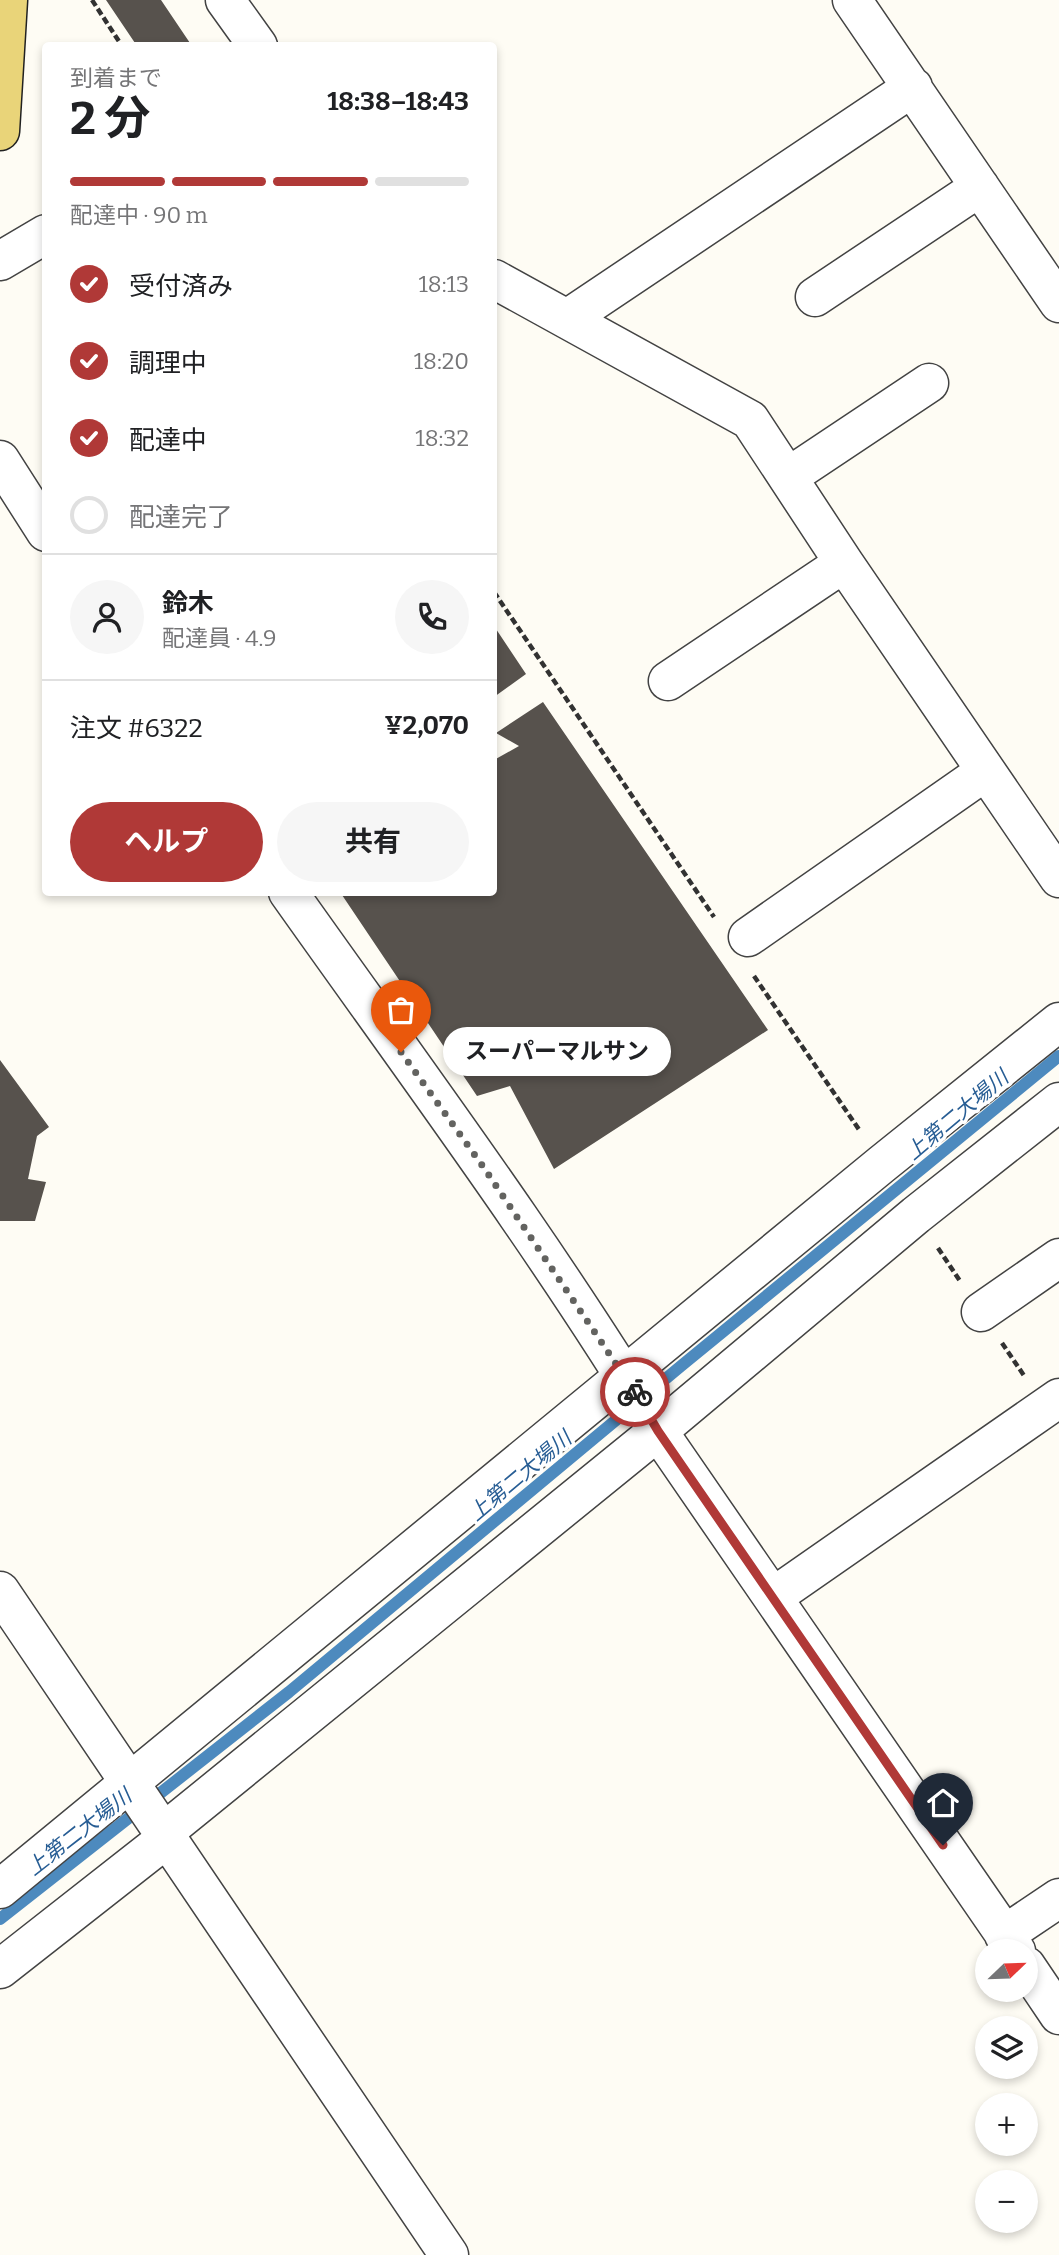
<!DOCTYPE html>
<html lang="ja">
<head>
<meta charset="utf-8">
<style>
	:root { --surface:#fff; --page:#f6f6f6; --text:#202124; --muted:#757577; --line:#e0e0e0; --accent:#b03937 }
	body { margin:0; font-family:Bitter,"Noto Sans JP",serif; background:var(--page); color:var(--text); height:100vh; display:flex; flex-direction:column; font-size:26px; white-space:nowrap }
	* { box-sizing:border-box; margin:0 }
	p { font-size:23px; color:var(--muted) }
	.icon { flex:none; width:38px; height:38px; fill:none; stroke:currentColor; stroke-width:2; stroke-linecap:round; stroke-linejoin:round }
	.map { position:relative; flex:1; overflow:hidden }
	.panel { position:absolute; left:42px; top:42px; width:455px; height:854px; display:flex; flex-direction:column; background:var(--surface); border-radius:7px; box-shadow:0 4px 10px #0003 }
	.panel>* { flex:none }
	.needle { width:46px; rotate:67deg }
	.tools { position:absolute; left:975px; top:1939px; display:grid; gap:14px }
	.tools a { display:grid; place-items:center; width:63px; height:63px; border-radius:50%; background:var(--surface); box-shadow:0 4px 10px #0003; font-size:35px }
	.pin { position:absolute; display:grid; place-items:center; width:60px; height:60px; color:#fff; margin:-72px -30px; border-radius:50% 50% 50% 0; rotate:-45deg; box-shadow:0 0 7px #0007 }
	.pin .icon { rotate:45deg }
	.courier { position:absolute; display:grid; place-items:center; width:70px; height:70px; margin:-35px; border:5px solid #b03937; border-radius:50%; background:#fff; color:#222; box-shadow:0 2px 9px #0007 }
	.bubble { position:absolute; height:49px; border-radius:24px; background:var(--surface); box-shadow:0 4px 10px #0003; font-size:23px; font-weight:700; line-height:49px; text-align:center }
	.summary em { font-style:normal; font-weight:700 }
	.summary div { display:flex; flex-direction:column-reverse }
	.summary { display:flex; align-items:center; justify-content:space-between; height:119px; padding:0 28px }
	h1 { font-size:46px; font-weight:700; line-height:52px }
	.bar { display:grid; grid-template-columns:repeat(4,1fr); gap:10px 7px; align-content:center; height:84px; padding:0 28px }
	.bar i { height:9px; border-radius:5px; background:var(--line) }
	.bar .selected { background:var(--accent) }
	.bar p { grid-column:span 4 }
	.line { display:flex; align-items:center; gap:18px; padding:0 28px; border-top:2px solid var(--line) }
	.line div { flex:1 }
	.round { display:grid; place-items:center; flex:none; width:74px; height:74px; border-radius:37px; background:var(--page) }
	ol { padding:0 28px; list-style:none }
	li { display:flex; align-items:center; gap:21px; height:77px }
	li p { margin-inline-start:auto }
	li .icon { padding:7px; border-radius:50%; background:var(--accent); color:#fff; stroke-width:4 }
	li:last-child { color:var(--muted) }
	li i { width:38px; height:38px; border:4px solid var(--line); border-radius:50% }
	.cta { display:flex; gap:14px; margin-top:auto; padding:14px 28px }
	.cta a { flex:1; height:80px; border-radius:42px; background:var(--accent); color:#fff; font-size:28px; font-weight:700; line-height:80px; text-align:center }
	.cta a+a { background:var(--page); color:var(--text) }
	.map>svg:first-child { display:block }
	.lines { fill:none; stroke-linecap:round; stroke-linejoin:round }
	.stream { stroke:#4d8abe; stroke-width:12 }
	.building { fill:#57524d }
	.minor-casing { stroke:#434343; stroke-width:41 }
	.major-casing { stroke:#212121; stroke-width:41 }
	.path { stroke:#323232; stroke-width:4.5; stroke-dasharray:7 3.5; stroke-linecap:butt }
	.minor { stroke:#fff; stroke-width:38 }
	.major { stroke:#e9d479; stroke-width:38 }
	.done { stroke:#636360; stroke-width:7; stroke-dasharray:0 12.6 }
	.route { stroke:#b03937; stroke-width:9 }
	.labels { text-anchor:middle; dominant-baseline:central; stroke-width:7; stroke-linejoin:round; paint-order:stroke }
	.water-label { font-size:21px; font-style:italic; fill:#275d94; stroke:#fff }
</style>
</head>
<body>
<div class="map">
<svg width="1059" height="2255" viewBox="0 0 1059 2255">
	<rect width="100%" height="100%" fill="#fefcf4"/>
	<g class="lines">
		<path class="stream" d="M0 1919 289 1692 681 1366 1059 1056"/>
	</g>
	<path class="building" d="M106 0H161L192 46H137Z
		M494 626 526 674 494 697Z
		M543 702 768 1030 554 1169 510 1086 477 1096 340 892H494V760L519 746 496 733Z
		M0 1060 49 1127 37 1136 28 1179 46 1182 35 1221H0Z"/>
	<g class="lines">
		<g class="minor-casing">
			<path id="minor" d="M225 0 258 46
				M852 0 1059 303
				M0 261 46 234
				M494 279 750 420 844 563 1059 878
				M815 297 980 187
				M567 319 913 87
				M0 460 46 532
				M788 477 929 383
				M668 681 844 563
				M288 892C414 1070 545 1245 658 1431L1016 1951
				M748 937 986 771
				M981 1312 1059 1258
				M0 1591 449 2255
				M773 1597 1059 1398
				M163 1833 658 1431 916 1215 1059 1102
				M0 1889 882 1164 1059 1022
				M1004 1935 1059 1898
				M1026 1966 1059 2015
				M0 1969 167 1838"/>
		</g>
		<g class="major-casing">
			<path id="major" d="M0 131 8 0"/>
		</g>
		<path class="path" d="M92 0 122 46
			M494 592 714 917
			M754 976 860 1131
			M938 1248 960 1281
			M1002 1343 1025 1377"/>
		<use href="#minor" class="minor"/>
		<use href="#major" class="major"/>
	</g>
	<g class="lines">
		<path class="done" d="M401 1052 482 1165 635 1392"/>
		<path class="route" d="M635 1392 658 1431 943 1845"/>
	</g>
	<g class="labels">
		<g class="water-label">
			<text transform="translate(957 1115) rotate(-40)">上第二大場川</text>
			<text transform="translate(520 1476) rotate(-40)">上第二大場川</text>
			<text transform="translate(79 1832) rotate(-38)">上第二大場川</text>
		</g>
	</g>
</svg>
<div class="tools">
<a><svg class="needle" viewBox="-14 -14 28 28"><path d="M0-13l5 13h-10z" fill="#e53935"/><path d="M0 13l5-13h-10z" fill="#757577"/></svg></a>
<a><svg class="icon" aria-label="layers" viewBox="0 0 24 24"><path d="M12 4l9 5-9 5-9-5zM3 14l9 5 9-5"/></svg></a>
<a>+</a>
<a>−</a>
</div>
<div class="pin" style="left:401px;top:1052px;background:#ea580c"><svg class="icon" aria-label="bag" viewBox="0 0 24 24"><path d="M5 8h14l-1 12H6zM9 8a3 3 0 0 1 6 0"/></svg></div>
<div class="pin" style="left:943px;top:1845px;background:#1f2937"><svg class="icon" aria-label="home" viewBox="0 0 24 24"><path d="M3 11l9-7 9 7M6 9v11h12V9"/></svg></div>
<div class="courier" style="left:635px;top:1392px"><svg class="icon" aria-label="bike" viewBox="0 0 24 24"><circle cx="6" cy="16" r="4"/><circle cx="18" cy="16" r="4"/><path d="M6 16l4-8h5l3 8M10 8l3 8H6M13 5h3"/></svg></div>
<div class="bubble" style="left:443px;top:1027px;width:228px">スーパーマルサン</div>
<section class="panel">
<div class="summary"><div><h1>2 分</h1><p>到着まで</p></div><em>18:38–18:43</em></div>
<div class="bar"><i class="selected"></i><i class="selected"></i><i class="selected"></i><i></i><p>配達中 · 90 m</p></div>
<ol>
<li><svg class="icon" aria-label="check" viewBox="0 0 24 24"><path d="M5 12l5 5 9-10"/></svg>受付済み<p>18:13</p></li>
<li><svg class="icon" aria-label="check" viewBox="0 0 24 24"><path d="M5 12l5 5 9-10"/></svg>調理中<p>18:20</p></li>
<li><svg class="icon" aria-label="check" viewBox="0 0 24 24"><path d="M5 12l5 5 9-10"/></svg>配達中<p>18:32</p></li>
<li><i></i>配達完了</li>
</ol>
<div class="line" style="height:126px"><a class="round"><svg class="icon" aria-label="person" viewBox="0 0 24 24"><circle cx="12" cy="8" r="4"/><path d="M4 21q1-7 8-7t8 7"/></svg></a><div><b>鈴木</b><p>配達員 · 4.9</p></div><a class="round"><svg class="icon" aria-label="phone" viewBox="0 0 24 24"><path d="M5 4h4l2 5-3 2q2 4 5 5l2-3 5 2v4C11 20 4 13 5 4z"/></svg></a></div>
<div class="line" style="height:91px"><div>注文 #6322</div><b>¥2,070</b></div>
<div class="cta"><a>ヘルプ</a><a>共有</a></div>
</section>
</div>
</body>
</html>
